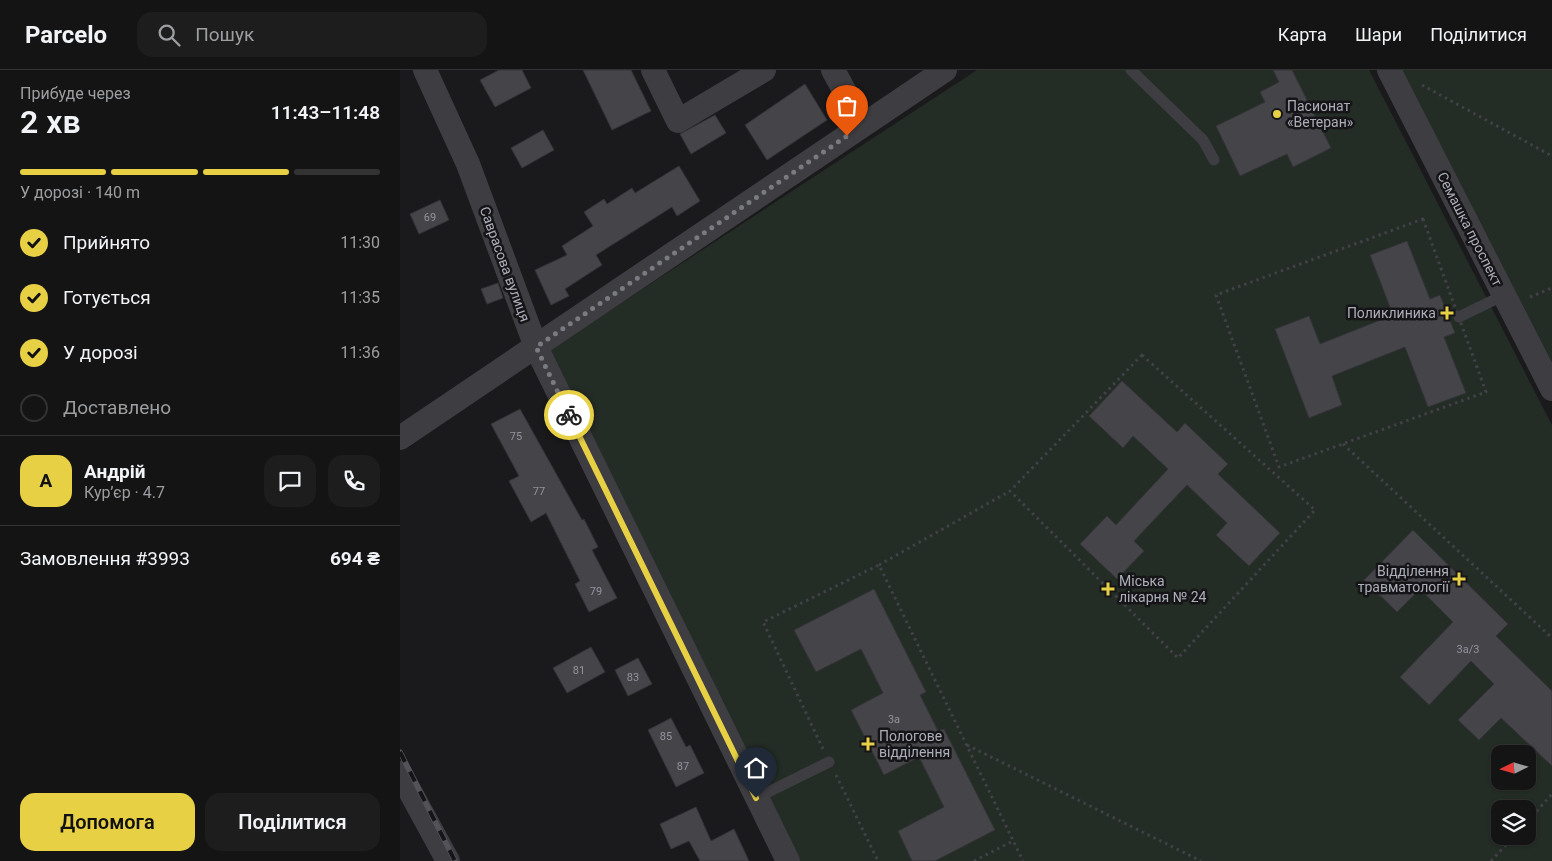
<!DOCTYPE html>
<html lang="uk">
<head>
<meta charset="utf-8">
<style>
	:root { --surface:#141415; --page:#1d1d1e; --text:#f1f3f6; --muted:#9d9ea0; --line:#333334; --accent:#e8d045 }
	body { margin:0; font-family:Roboto,sans-serif; background:var(--page); color:var(--text); height:100vh; display:flex; flex-direction:column; font-size:19px; white-space:nowrap }
	* { box-sizing:border-box; margin:0 }
	p { font-size:16px; color:var(--muted) }
	.icon { flex:none; width:28px; height:28px; fill:none; stroke:currentColor; stroke-width:2; stroke-linecap:round; stroke-linejoin:round }
	.map { position:relative; flex:1; overflow:hidden }
	.panel { display:flex; flex-direction:column; background:var(--surface); width:400px }
	.panel>* { flex:none }
	.needle { width:32px; rotate:265deg }
	.buttons { position:absolute; left:1091px; top:675px; display:grid; gap:10px }
	.buttons a { display:grid; place-items:center; width:45px; height:45px; border-radius:10px; background:var(--surface); box-shadow:0 1px 4px #0004,0 0 0 1px var(--line); font-size:25px }
	.pin { position:absolute; display:grid; place-items:center; width:42px; height:42px; color:#fff; margin:-51px -21px; border-radius:50% 50% 50% 0; rotate:-45deg; box-shadow:0 0 5px #0007 }
	.pin .icon { rotate:45deg }
	.courier { position:absolute; display:grid; place-items:center; width:50px; height:50px; margin:-25px; border:4px solid #e8d045; border-radius:50%; background:#fff; color:#222; box-shadow:0 1px 6px #0007 }
	.head em { font-style:normal; font-weight:600 }
	.head div { display:flex; flex-direction:column-reverse }
	.head { display:flex; align-items:center; justify-content:space-between; height:85px; padding:0 20px }
	h1 { font-size:32px; font-weight:600; line-height:38px }
	.bar { display:grid; grid-template-columns:repeat(4,1fr); gap:8px 5px; align-content:center; height:60px; padding:0 20px }
	.bar i { height:6px; border-radius:4px; background:var(--line) }
	.bar .on { background:var(--accent) }
	.bar p { grid-column:span 4 }
	.line { display:flex; align-items:center; gap:12px; padding:0 20px; border-top:1px solid var(--line) }
	.line div { flex:1 }
	.round { display:grid; place-items:center; flex:none; width:52px; height:52px; border-radius:15px; background:var(--page) }
	ol { padding:0 20px; list-style:none }
	li { display:flex; align-items:center; gap:15px; height:55px }
	li p { margin-inline-start:auto }
	li .icon { padding:5px; border-radius:50%; background:var(--accent); color:#111; stroke-width:4 }
	li:last-child { color:var(--muted) }
	li i { width:28px; height:28px; border:2px solid var(--line); border-radius:50% }
	.button { display:flex; gap:10px; margin-top:auto; padding:10px 20px }
	.button a { flex:1; height:58px; border-radius:15px; background:var(--accent); color:#111; font-size:20px; font-weight:600; line-height:58px; text-align:center }
	.button a+a { background:var(--page); color:var(--text) }
	header { display:flex; align-items:center; gap:30px; box-sizing:border-box; height:70px; padding:0 25px; background:var(--surface); border-bottom:1px solid var(--line) }
	header strong { font-size:24px }
	nav { display:flex; gap:28px; margin-inline-start:auto; font-size:18px }
	.search { width:350px; height:45px; background:var(--page); display:flex; align-items:center; gap:12px; box-sizing:border-box; padding:0 18px; border-radius:15px; color:var(--muted); font-size:19px }
	main { display:flex; flex:1; min-height:0 }
	.map>svg:first-child { display:block }
	.green { fill:#242c26; fill-rule:evenodd }
	.building { fill:#444449; stroke:#343438 }
	.lines { fill:none; stroke-linecap:round; stroke-linejoin:round }
	.path { stroke:#414147; stroke-width:3; stroke-dasharray:2.5 4; stroke-linecap:butt }
	.service { stroke:#3d3d42; stroke-width:11 }
	.minor { stroke:#3d3d42; stroke-width:24 }
	.rail-casing { stroke:#525259; stroke-width:5.5 }
	.rail { stroke:#151517; stroke-width:4; stroke-dasharray:11; stroke-linecap:butt }
	.done { stroke:#7a7a83; stroke-width:5; stroke-dasharray:0 9 }
	.route { stroke:#e8d045; stroke-width:6 }
	.poi-dot { fill:#e8d045; stroke:#151517; stroke-width:2 }
	.labels { text-anchor:middle; dominant-baseline:central; stroke-width:5; stroke-linejoin:round; paint-order:stroke }
	.number-label { font-size:11px; fill:#93949e }
	.poi-label { font-size:14px; fill:#adaeba; stroke:#151517; text-anchor:start }
	.street-label { font-size:14px; fill:#adaeba; stroke:#151517 }
</style>
</head>
<body>
<header>
<strong>Parcelo</strong>
<div class="search"><svg class="icon" aria-label="search" viewBox="0 0 24 24"><circle cx="10" cy="10" r="6"/><path d="M15 15l6 6"/></svg>Пошук</div>
<nav><a>Карта</a><a>Шари</a><a>Поділитися</a></nav>
</header>
<main>
<section class="panel">
<div class="head"><div><h1>2 хв</h1><p>Прибуде через</p></div><em>11:43–11:48</em></div>
<div class="bar"><i class="on"></i><i class="on"></i><i class="on"></i><i></i><p>У дорозі · 140 m</p></div>
<ol>
<li><svg class="icon" aria-label="check" viewBox="0 0 24 24"><path d="M5 12l5 5 9-10"/></svg>Прийнято<p>11:30</p></li>
<li><svg class="icon" aria-label="check" viewBox="0 0 24 24"><path d="M5 12l5 5 9-10"/></svg>Готується<p>11:35</p></li>
<li><svg class="icon" aria-label="check" viewBox="0 0 24 24"><path d="M5 12l5 5 9-10"/></svg>У дорозі<p>11:36</p></li>
<li><i></i>Доставлено</li>
</ol>
<div class="line" style="height:90px"><b class="round" style="background:var(--accent);color:#111">А</b><div><b>Андрій</b><p>Кур’єр · 4.7</p></div><a class="round"><svg class="icon" aria-label="chat" viewBox="0 0 24 24"><path d="M4 5h16v11H9l-5 4z"/></svg></a><a class="round"><svg class="icon" aria-label="phone" viewBox="0 0 24 24"><path d="M5 4h4l2 5-3 2q2 4 5 5l2-3 5 2v4C11 20 4 13 5 4z"/></svg></a></div>
<div class="line" style="height:65px"><div>Замовлення #3993</div><b>694 ₴</b></div>
<div class="button"><a>Допомога</a><a>Поділитися</a></div>
</section>
<div class="map">
<svg width="1152" height="791" viewBox="0 0 1152 791">
	<rect width="100%" height="100%" fill="#1a1a1c"/>
	<path class="green" d="M577 0H969L1152 355V791H396L148 281ZM1100 684H1128V711H1100ZM1100 739H1128V766H1100Z
		M1001 0H1152V296Z"/>
	<path class="building" d="M99 0H122L131 18 95 37 80 10Z
		M183 0H231L251 41 212 60Z
		M873 0H892L931 78 893 97 887 84 840 106 816 56 865 32 860 22 879 12Z
		M405 14 427 50 367 90 345 55Z
		M315 45 326 63 291 84 280 64Z
		M143 60 154 80 122 98 111 78Z
		M279 96 300 131 277 146 272 137 196 185 202 195 165 219 169 226 151 235 135 200 167 185 162 176 193 156 184 142 204 129 207 134 232 118 235 123Z
		M40 130 49 150 19 164 10 144Z
		M1007 171 1030 229 1040 225 1055 263 1044 267 1066 323 1028 337 1005 277 932 306 942 335 909 348 875 259 909 246 920 274 993 245 970 185Z
		M98 213 103 228 87 234 81 219Z
		M722 311 777 362 785 353 828 394 818 404 880 463 849 496 816 465 827 453 787 415 734 471 744 481 717 509 680 474 707 446 716 455 768 399 733 366 723 378 689 346Z
		M120 339 182 450 184 449 198 477 192 480 217 528 189 542 175 514 180 511 146 443 131 452 109 411 119 406 91 354Z
		M1013 460 1108 554 1096 566 1152 621V696L1101 648 1079 670 1058 650 1094 614 1071 591 1029 635 1000 607 1053 552 1020 519 997 542 964 510Z
		M474 519 526 622 520 625 538 661 544 659 595 760 535 791H512L498 761 544 737 519 687 484 705 451 640 483 623 461 579 416 602 394 560Z
		M191 577 205 602 167 623 153 598Z
		M238 588 252 614 228 626 215 600Z
		M271 648 286 677 290 675 304 703 276 717 248 660Z
		M296 737 311 771 334 759 349 791H300L289 771 271 779 260 754Z"/>
	<g class="lines">
		<path class="path" d="M1022 15 1152 86
			M1023 149 1086 322 879 397 816 225Z
			M1130 227 1152 218
			M742 285 915 440 778 588 610 421Z
			M943 374 1152 568
			M479 495 610 421
			M567 675 801 791
			M423 679 363 552 479 495 623 791
			M436 705 478 791
			M1128 751 1152 724
			M574 791 613 771
			M1091 791 1114 766"/>
		<path class="service" d="M731 0 803 70 814 90
			M1059 247 1104 225
			M356 728 429 692"/>
		<path class="minor" d="M25 0 68 94 136 277 388 791
			M253 0 278 51 364 0
			M433 0 463 55
			M989 0 1152 319
			M0 368 545 0
			M0 703 48 791"/>
		<g class="rail-casing">
			<path id="rail" d="M0 682 55 791"/>
		</g>
		<use href="#rail" class="rail"/>
	</g>
	<g class="lines">
		<path class="done" d="M169 345 136 277 447 66"/>
		<path class="route" d="M169 345 356 728"/>
	</g>
	<g class="poi-dot">
		<circle cx="877" cy="44" r="5"/>
		<path d="M1044.5 235.5h5v5h5v5h-5v5h-5v-5h-5v-5h5z"/>
		<path d="M1056.5 501.5h5v5h5v5h-5v5h-5v-5h-5v-5h5z"/>
		<path d="M705.5 511.5h5v5h5v5h-5v5h-5v-5h-5v-5h5z"/>
		<path d="M465.5 666.5h5v5h5v5h-5v5h-5v-5h-5v-5h5z"/>
	</g>
	<g class="labels">
		<g class="number-label">
			<text x="30" y="147">69</text>
			<text x="116" y="366">75</text>
			<text x="139" y="421">77</text>
			<text x="196" y="521">79</text>
			<text x="1068" y="579">3а/3</text>
			<text x="179" y="600">81</text>
			<text x="233" y="607">83</text>
			<text x="494" y="649">3а</text>
			<text x="266" y="666">85</text>
			<text x="283" y="696">87</text>
		</g>
		<g class="poi-label">
			<text x="887" y="36">Пасионат<tspan x="887" dy="16">«Ветеран»</tspan></text>
			<text x="1036" y="243" text-anchor="end">Поликлиника</text>
			<text x="1049" y="501" text-anchor="end">Відділення<tspan x="1049" dy="16">травматології</tspan></text>
			<text x="719" y="511">Міська<tspan x="719" dy="16">лікарня № 24</tspan></text>
			<text x="479" y="666">Пологове<tspan x="479" dy="16">відділення</tspan></text>
		</g>
		<g class="street-label">
			<text transform="translate(1070 159) rotate(63)">Семашка проспект</text>
			<text transform="translate(105 194) rotate(70)">Саврасова вулиця</text>
		</g>
	</g>
</svg>
<div class="buttons">
<a><svg class="needle" viewBox="-14 -14 28 28"><path d="M0-13l5 13h-10z" fill="#e53935"/><path d="M0 13l5-13h-10z" fill="#9d9ea0"/></svg></a>
<a><svg class="icon" aria-label="layers" viewBox="0 0 24 24"><path d="M12 4l9 5-9 5-9-5zM3 14l9 5 9-5"/></svg></a>
</div>
<div class="pin" style="left:447px;top:66px;background:#ea580c"><svg class="icon" aria-label="bag" viewBox="0 0 24 24"><path d="M5 8h14l-1 12H6zM9 8a3 3 0 0 1 6 0"/></svg></div>
<div class="pin" style="left:356px;top:728px;background:#1f2937"><svg class="icon" aria-label="home" viewBox="0 0 24 24"><path d="M3 11l9-7 9 7M6 9v11h12V9"/></svg></div>
<div class="courier" style="left:169px;top:345px"><svg class="icon" aria-label="bike" viewBox="0 0 24 24"><circle cx="6" cy="16" r="4"/><circle cx="18" cy="16" r="4"/><path d="M6 16l4-8h5l3 8M10 8l3 8H6M13 5h3"/></svg></div>
</div>
</main>
</body>
</html>
